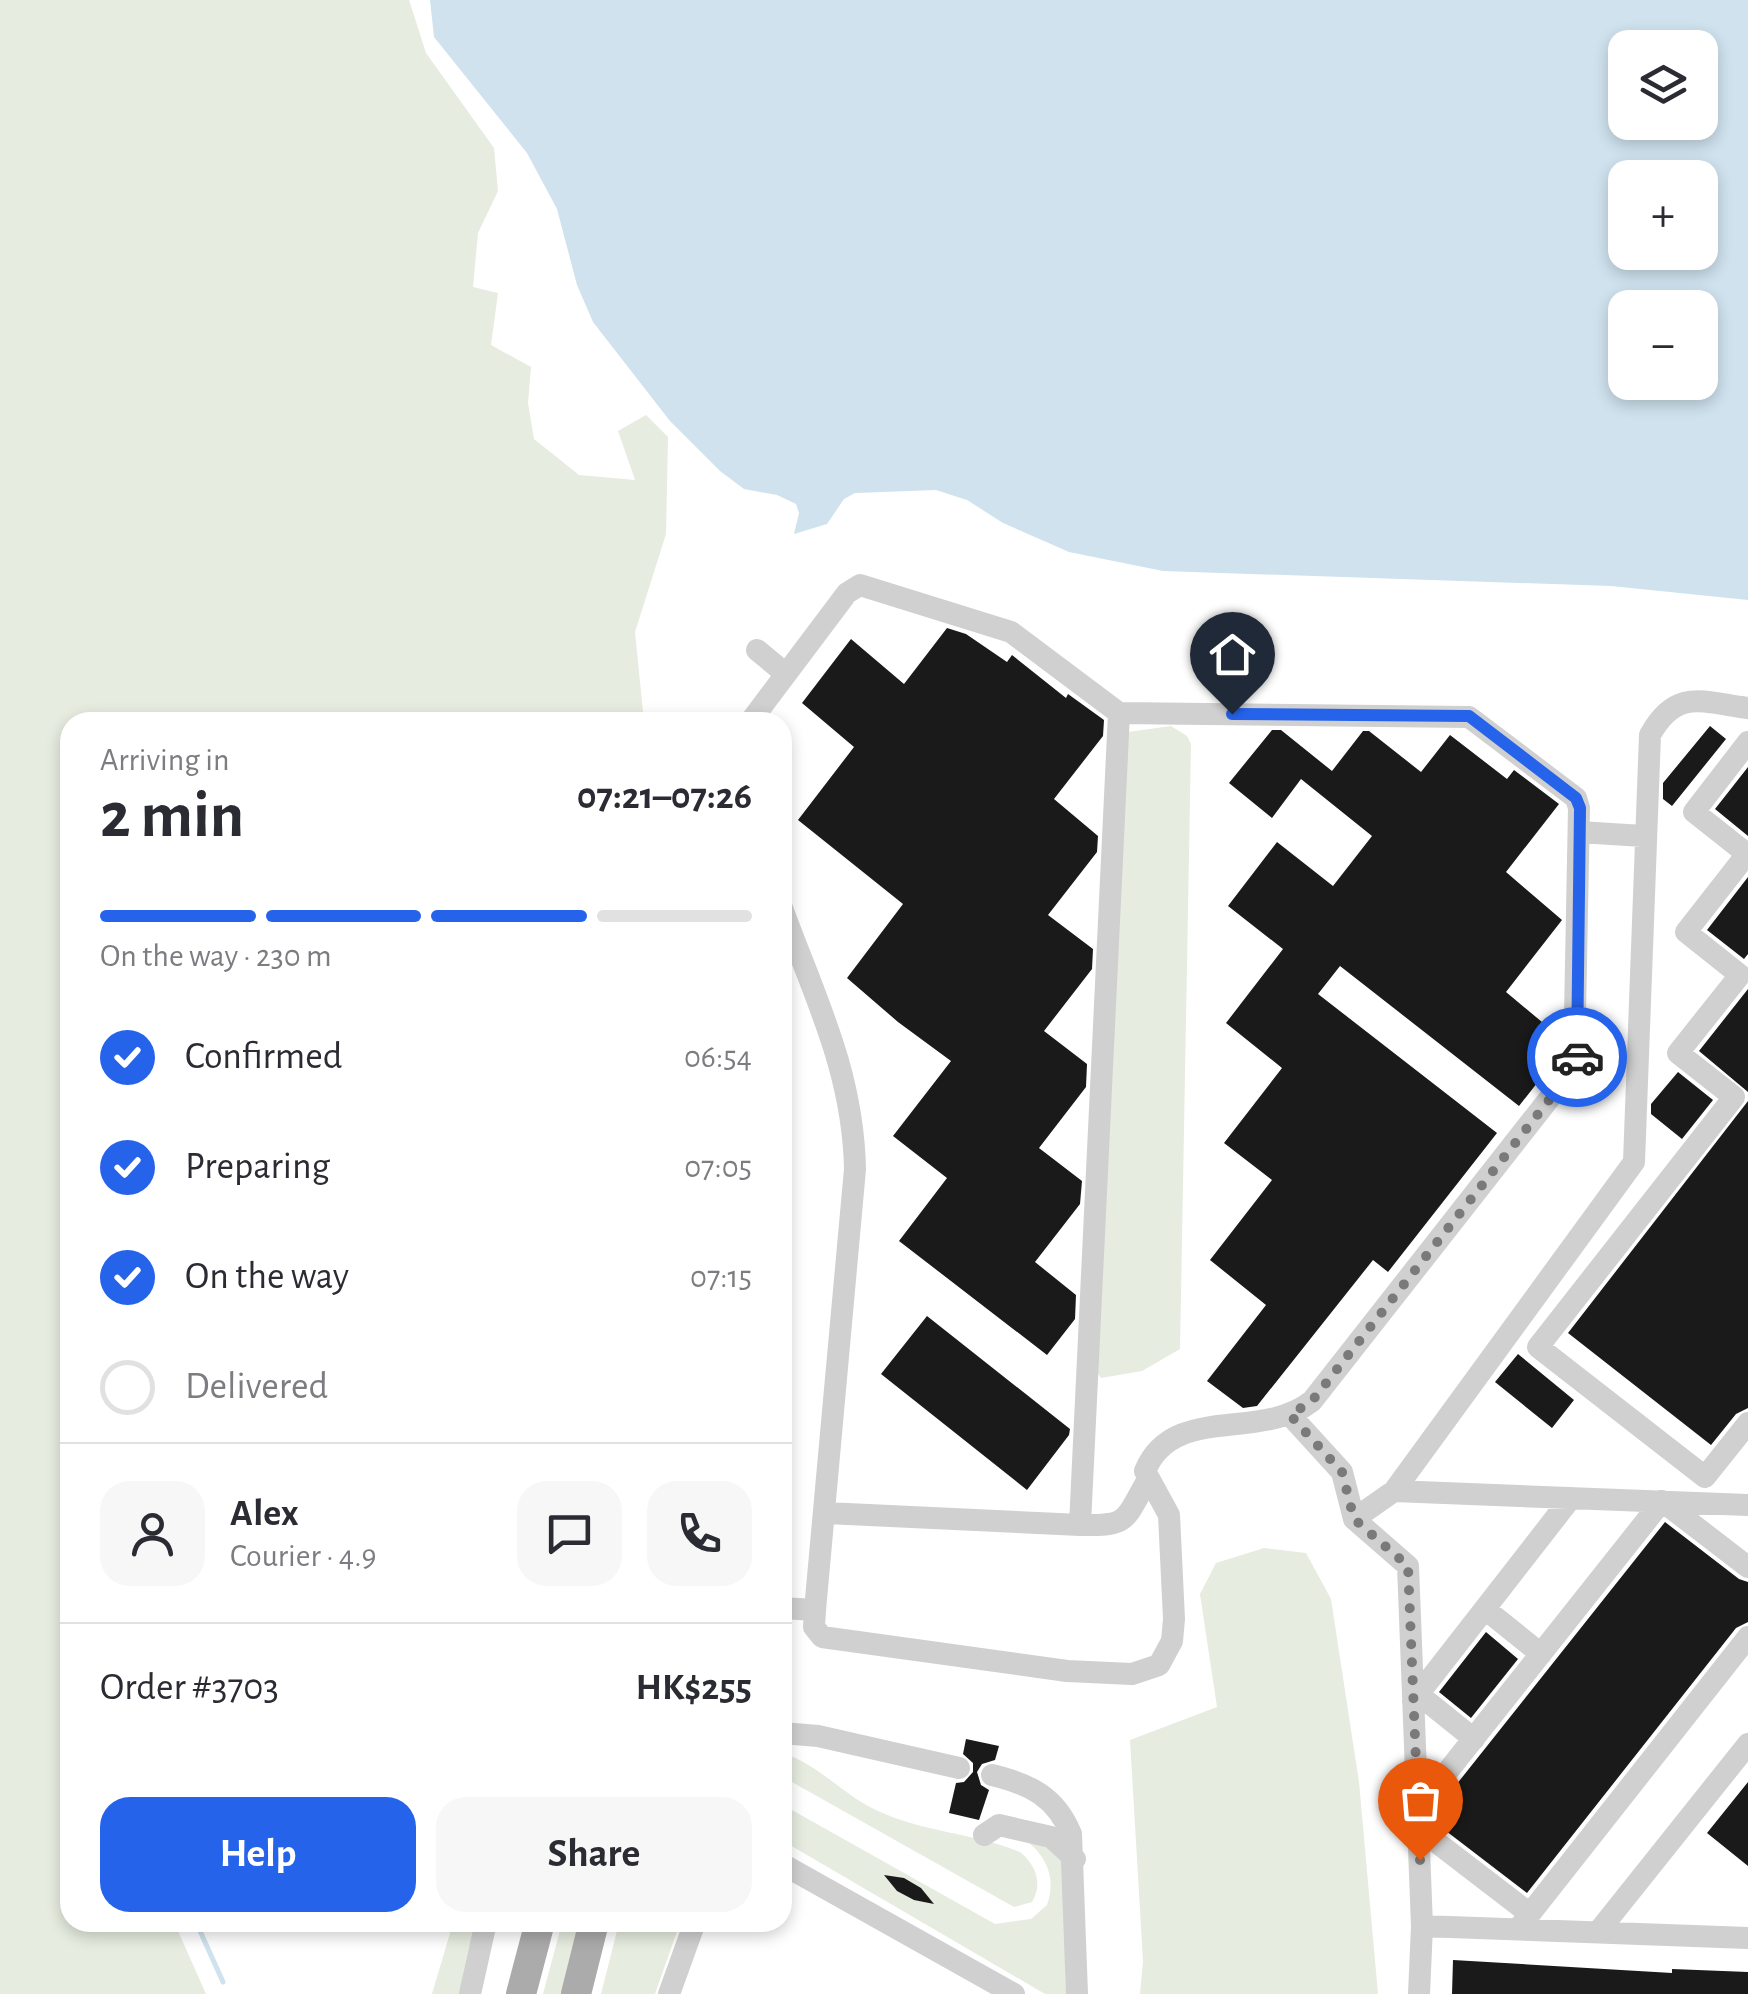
<!DOCTYPE html>
<html lang="en">
<head>
<meta charset="utf-8">
<style>
	:root { --surface:#fff; --page:#f7f7f7; --text:#2b2b33; --muted:#7c7c81; --line:#e1e1e2; --accent:#2563eb }
	body { margin:0; font-family:"Alegreya Sans",sans-serif; background:var(--page); color:var(--text); height:100vh; display:flex; flex-direction:column; font-size:38px; white-space:nowrap }
	* { box-sizing:border-box; margin:0 }
	p { font-size:32px; color:var(--muted) }
	.icon { flex:none; width:55px; height:55px; fill:none; stroke:currentColor; stroke-width:2; stroke-linecap:round; stroke-linejoin:round }
	.map { position:relative; flex:1; overflow:hidden }
	.details { position:absolute; left:60px; top:712px; width:732px; height:1220px; display:flex; flex-direction:column; background:var(--surface); border-radius:30px; box-shadow:0 5px 15px #0003 }
	.details>* { flex:none }
	.fabs { position:absolute; left:1608px; top:30px; display:grid; gap:20px }
	.fabs a { display:grid; place-items:center; width:110px; height:110px; border-radius:20px; background:var(--surface); box-shadow:0 5px 15px #0003; font-size:50px }
	.pin { position:absolute; display:grid; place-items:center; width:85px; height:85px; color:#fff; margin:-102px -42px; border-radius:50% 50% 50% 0; rotate:-45deg; box-shadow:0 0 10px #0007 }
	.pin .icon { rotate:45deg }
	.courier { position:absolute; display:grid; place-items:center; width:100px; height:100px; margin:-50px; border:8px solid #2563eb; border-radius:50%; background:#fff; color:#222; box-shadow:0 2px 12px #0007 }
	.overview em { font-style:normal; font-weight:700 }
	.overview div { display:flex; flex-direction:column-reverse }
	.overview { display:flex; align-items:center; justify-content:space-between; height:170px; padding:0 40px }
	h1 { font-size:65px; font-weight:700; line-height:75px }
	.bar { display:grid; grid-template-columns:repeat(4,1fr); gap:15px 10px; align-content:center; height:120px; padding:0 40px }
	.bar i { height:12px; border-radius:8px; background:var(--line) }
	.bar .on { background:var(--accent) }
	.bar p { grid-column:span 4 }
	.line { display:flex; align-items:center; gap:25px; padding:0 40px; border-top:2px solid var(--line) }
	.line div { flex:1 }
	.round { display:grid; place-items:center; flex:none; width:105px; height:105px; border-radius:30px; background:var(--page) }
	ol { padding:0 40px; list-style:none }
	li { display:flex; align-items:center; gap:30px; height:110px }
	li p { margin-inline-start:auto }
	li .icon { padding:10px; border-radius:50%; background:var(--accent); color:#fff; stroke-width:4 }
	li:last-child { color:var(--muted) }
	li i { width:55px; height:55px; border:5px solid var(--line); border-radius:50% }
	.button { display:flex; gap:20px; margin-top:auto; padding:20px 40px }
	.button a { flex:1; height:115px; border-radius:30px; background:var(--accent); color:#fff; font-size:40px; font-weight:700; line-height:115px; text-align:center }
	.button a+a { background:var(--page); color:var(--text) }
	.map>svg:first-child { display:block }
	.green { fill:#e6ecdf }
	.water { fill:#cfe2ee; fill-rule:evenodd }
	.lines { fill:none; stroke-linecap:round; stroke-linejoin:round }
	.stream { stroke:#cfe2ee; stroke-width:5 }
	.building { fill:#1a1a1a }
	.minor { stroke:#d0d0d0; stroke-width:22 }
	.major { stroke:#ababab; stroke-width:30 }
	.done { stroke:#7a7a7a; stroke-width:10; stroke-dasharray:0 18 }
	.route { stroke:#2563eb; stroke-width:12 }
</style>
</head>
<body>
<div class="map">
<svg width="1748" height="1994" viewBox="0 0 1748 1994">
	<rect width="100%" height="100%" fill="#fff"/>
	<path class="green" d="M0 0H409L426 53 494 148 498 191 478 233 473 287 498 293 491 345 531 367 528 403 534 439 579 475 635 480 618 431 646 415 668 437 666 534 635 632 644 722H70V1922L178 1923V1931L206 1994H0Z
		M1171 726 1187 736 1191 744 1180 1349 1142 1371 1101 1378 1095 1370 1128 732Z
		M1264 1548 1306 1553 1331 1599 1359 1782 1378 1994H1140L1143 1961 1130 1740 1217 1707 1200 1594 1216 1563Z
		M783 1753C819 1765 842 1794 876 1810 921 1832 974 1833 1020 1852 1036 1865 1043 1884 1032 1902L1014 1907 783 1777Z
		M783 1805 995 1924 1031 1919 1047 1905C1056 1880 1048 1858 1027 1841L1047 1843 1064 1859 1066 1994H1045L783 1841Z
		M453 1923H478L461 1994H432Z
		M562 1923H583L565 1994H543Z
		M619 1923H680L655 1994H601Z"/>
	<path class="water" d="M430 0H1748V600L1611 586 1163 571 1069 552 1003 523 967 500 936 490 855 493 844 499 827 524 794 534 799 513 796 504 777 495 744 489 720 471 670 421 593 322 577 285 557 209 527 153 434 37ZM1625 48H1700V122H1625ZM1625 178H1700V252H1625ZM1625 308H1700V382H1625Z"/>
	<g class="lines">
		<path class="stream" d="M196 1922 223 1982"/>
	</g>
	<path class="building" d="M947 628 966 634 1007 662 1012 655 1066 698 1068 694 1104 720 1103 736 1054 799 1098 836 1097 852 1048 915 1093 949 1092 969 1044 1031 1087 1064 1086 1087 1039 1148 1082 1181 1080 1204 1035 1262 1076 1295 1075 1319 1047 1355 899 1241 947 1178 893 1136 951 1061 898 1022 847 978 903 904 798 820 854 747 802 703 851 639 904 684Z
		M1710 726 1726 739 1672 806 1663 799V783Z
		M1272 730H1281L1332 771 1363 731H1369L1421 772 1450 735 1507 779 1514 770 1559 804 1506 872 1562 920 1506 992 1560 1037 1559 1055 1519 1106 1340 966 1318 994 1497 1133 1388 1272 1373 1260 1257 1406 1243 1408 1207 1381 1266 1305 1210 1260 1272 1180 1224 1143 1282 1068 1226 1023 1283 949 1228 906 1277 842 1333 886 1372 836 1301 779 1272 818 1229 783Z
		M1748 767V836L1715 809Z
		M1748 877V954L1744 959 1707 930Z
		M1748 989V1092L1699 1051Z
		M1678 1072 1713 1100 1682 1139 1651 1114V1104Z
		M1748 1101V1408L1736 1414 1711 1445 1568 1333Z
		M927 1316 1070 1429 1069 1435 1027 1490 881 1374Z
		M1518 1354 1574 1400 1552 1428 1495 1382Z
		M1665 1522 1739 1579 1748 1582V1622L1736 1628 1527 1893 1433 1821V1814Z
		M1486 1632 1518 1659 1471 1718 1439 1692Z
		M966 1739 999 1746 995 1760 982 1764 977 1772 981 1785 989 1790 979 1820 949 1813 956 1783 964 1782 973 1772V1763L963 1754Z
		M1748 1782V1866L1707 1833Z
		M884 1875 904 1878 921 1888 934 1904 914 1900 897 1891Z
		M1453 1960 1672 1973V1969L1748 1972V1994H1452Z"/>
	<g class="lines">
		<path class="minor" d="M757 650 786 674
			M750 722 847 593 860 585 1011 632 1119 713 1469 717 1576 798 1579 808 1574 1067 1312 1401C1260 1442 1173 1403 1145 1471L1169 1515 1174 1619 1172 1641 1159 1665 1132 1674 1067 1671 822 1637 814 1627 815 1610 782 1608
			M1748 742 1694 812 1747 854 1686 932 1740 975 1678 1053 1734 1097 1538 1347 1705 1477 1748 1423
			M1579 832 1643 836
			M782 908C815 998 853 1071 855 1169L815 1610
			M1290 1415 1342 1472 1354 1519 1408 1566 1422 1926 1419 1994
			M1394 1491 1634 1162 1650 735C1676 688 1702 702 1748 708
			M826 1513 1080 1525 1119 713
			M1354 1519 1394 1491 1748 1505
			M1080 1525C1129 1526 1124 1521 1147 1481
			M1485 1609 1541 1654
			M1418 1694 1474 1739
			M1413 1701 1571 1498
			M782 1733 818 1736 959 1768
			M992 1775C1030 1784 1056 1797 1071 1834L1077 1994
			M1417 1810 1662 1501 1748 1567
			M1418 1828 1530 1914
			M984 1835 999 1825 1051 1837 1075 1859
			M782 1864 1014 1994
			M1422 1926 1748 1938
			M1518 1929 1748 1637
			M1598 1932 1748 1744
			M470 1994 486 1922
			M669 1994 695 1922"/>
		<path class="major" d="M521 1994 540 1922
			M576 1994 594 1922"/>
	</g>
	<g class="lines">
		<path class="done" d="M1420 1860 1408 1566 1354 1519 1342 1472 1290 1415 1312 1401 1568 1076 1577 1057"/>
		<path class="route" d="M1232 714 1469 716 1576 798 1580 808 1577 1057"/>
	</g>
</svg>
<div class="fabs">
<a><svg class="icon" aria-label="layers" viewBox="0 0 24 24"><path d="M12 4l9 5-9 5-9-5zM3 14l9 5 9-5"/></svg></a>
<a>+</a>
<a>−</a>
</div>
<div class="pin" style="left:1420px;top:1860px;background:#ea580c"><svg class="icon" aria-label="bag" viewBox="0 0 24 24"><path d="M5 8h14l-1 12H6zM9 8a3 3 0 0 1 6 0"/></svg></div>
<div class="pin" style="left:1232px;top:714px;background:#1f2937"><svg class="icon" aria-label="home" viewBox="0 0 24 24"><path d="M3 11l9-7 9 7M6 9v11h12V9"/></svg></div>
<div class="courier" style="left:1577px;top:1057px"><svg class="icon" aria-label="car" viewBox="0 0 24 24"><path d="M5 17H2v-5l4-1 3-4h7l3 4 3 1v5h-3M9 17h6M6 11h13"/><circle cx="7" cy="17" r="2"/><circle cx="17" cy="17" r="2"/></svg></div>
<section class="details">
<div class="overview"><div><h1>2 min</h1><p>Arriving in</p></div><em>07:21–07:26</em></div>
<div class="bar"><i class="on"></i><i class="on"></i><i class="on"></i><i></i><p>On the way · 230 m</p></div>
<ol>
<li><svg class="icon" aria-label="check" viewBox="0 0 24 24"><path d="M5 12l5 5 9-10"/></svg>Confirmed<p>06:54</p></li>
<li><svg class="icon" aria-label="check" viewBox="0 0 24 24"><path d="M5 12l5 5 9-10"/></svg>Preparing<p>07:05</p></li>
<li><svg class="icon" aria-label="check" viewBox="0 0 24 24"><path d="M5 12l5 5 9-10"/></svg>On the way<p>07:15</p></li>
<li><i></i>Delivered</li>
</ol>
<div class="line" style="height:180px"><a class="round"><svg class="icon" aria-label="person" viewBox="0 0 24 24"><circle cx="12" cy="8" r="4"/><path d="M4 21q1-7 8-7t8 7"/></svg></a><div><b>Alex</b><p>Courier · 4.9</p></div><a class="round"><svg class="icon" aria-label="chat" viewBox="0 0 24 24"><path d="M4 5h16v11H9l-5 4z"/></svg></a><a class="round"><svg class="icon" aria-label="phone" viewBox="0 0 24 24"><path d="M5 4h4l2 5-3 2q2 4 5 5l2-3 5 2v4C11 20 4 13 5 4z"/></svg></a></div>
<div class="line" style="height:130px"><div>Order #3703</div><b>HK$255</b></div>
<div class="button"><a>Help</a><a>Share</a></div>
</section>
</div>
</body>
</html>
